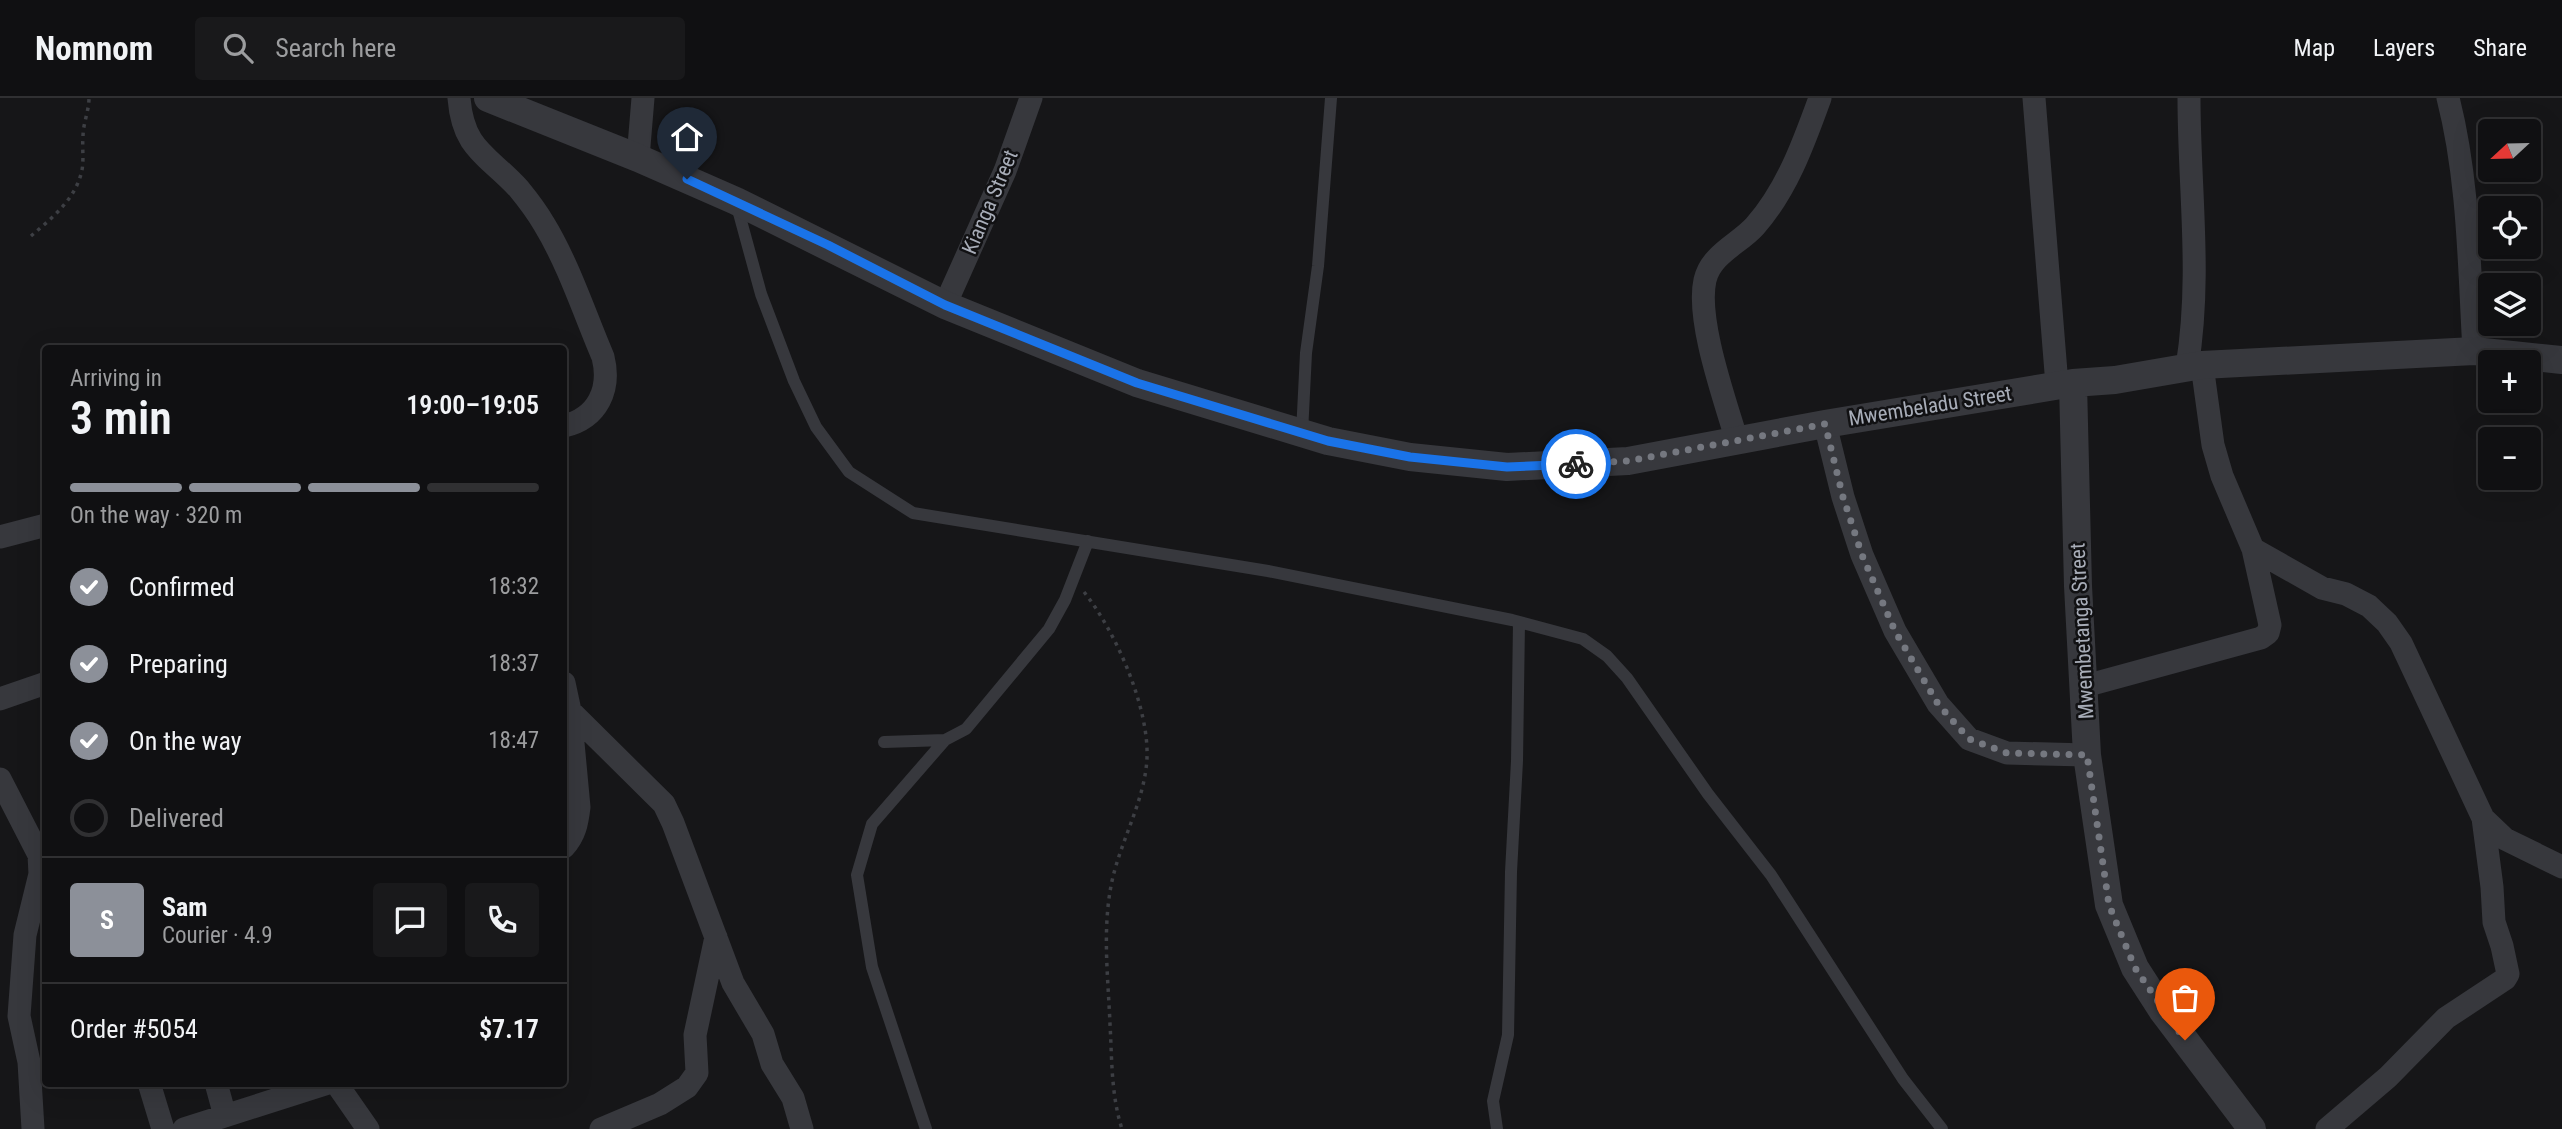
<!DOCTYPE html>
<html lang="en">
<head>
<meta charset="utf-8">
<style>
	:root { --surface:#101012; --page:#19191b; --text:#f1f3f6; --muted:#9c9d9f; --line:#303032; --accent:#8c9099 }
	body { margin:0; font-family:"Roboto Condensed",sans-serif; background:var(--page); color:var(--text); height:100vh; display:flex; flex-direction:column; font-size:26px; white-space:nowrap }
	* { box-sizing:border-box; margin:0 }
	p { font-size:23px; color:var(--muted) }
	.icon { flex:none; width:38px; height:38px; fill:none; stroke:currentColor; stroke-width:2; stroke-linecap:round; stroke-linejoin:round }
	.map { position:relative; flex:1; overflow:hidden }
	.sheet { position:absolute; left:42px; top:247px; width:525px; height:742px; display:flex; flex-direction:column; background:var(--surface); border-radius:7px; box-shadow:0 7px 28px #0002,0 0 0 2px var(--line) }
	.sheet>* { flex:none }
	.needle { width:46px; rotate:248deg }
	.controls { position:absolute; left:2478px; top:21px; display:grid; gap:14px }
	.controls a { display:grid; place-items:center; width:63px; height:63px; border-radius:7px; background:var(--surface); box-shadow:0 7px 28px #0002,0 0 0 2px var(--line); font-size:35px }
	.pin { position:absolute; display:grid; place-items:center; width:60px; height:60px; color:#fff; margin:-72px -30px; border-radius:50% 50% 50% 0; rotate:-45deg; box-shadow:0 0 7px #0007 }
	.pin .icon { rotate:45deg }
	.courier { position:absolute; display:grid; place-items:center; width:70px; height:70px; margin:-35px; border:5px solid #1a73e8; border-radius:50%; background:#fff; color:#222; box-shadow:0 2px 9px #0007 }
	.summary em { font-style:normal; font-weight:600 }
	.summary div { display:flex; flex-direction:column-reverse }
	.summary { display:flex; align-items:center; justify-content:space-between; height:119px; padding:0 28px }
	h1 { font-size:46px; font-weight:600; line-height:52px }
	.bar { display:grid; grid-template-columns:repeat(4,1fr); gap:10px 7px; align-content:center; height:84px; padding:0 28px }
	.bar i { height:9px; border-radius:5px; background:var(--line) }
	.bar .selected { background:var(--accent) }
	.bar p { grid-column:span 4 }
	.line { display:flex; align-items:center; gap:18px; padding:0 28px; border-top:2px solid var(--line) }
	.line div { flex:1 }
	.round { display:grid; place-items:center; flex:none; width:74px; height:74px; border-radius:7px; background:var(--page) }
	ol { padding:0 28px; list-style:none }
	li { display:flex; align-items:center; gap:21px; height:77px }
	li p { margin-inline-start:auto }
	li .icon { padding:7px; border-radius:50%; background:var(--accent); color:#fff; stroke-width:4 }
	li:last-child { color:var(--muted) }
	li i { width:38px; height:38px; border:4px solid var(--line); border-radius:50% }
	header { display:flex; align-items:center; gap:42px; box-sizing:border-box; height:98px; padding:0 35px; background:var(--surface); border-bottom:2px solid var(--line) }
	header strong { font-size:33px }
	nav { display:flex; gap:38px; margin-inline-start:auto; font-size:24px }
	.search { width:490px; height:63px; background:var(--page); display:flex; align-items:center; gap:18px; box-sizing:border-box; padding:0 24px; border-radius:7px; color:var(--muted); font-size:26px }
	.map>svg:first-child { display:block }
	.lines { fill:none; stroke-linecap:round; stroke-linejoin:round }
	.path { stroke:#3d3f44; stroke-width:3.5; stroke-dasharray:3.5 5; stroke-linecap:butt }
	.service { stroke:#37383d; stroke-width:12 }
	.minor { stroke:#37383d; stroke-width:23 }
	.tertiary { stroke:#37383d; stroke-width:28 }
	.done { stroke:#757880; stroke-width:7; stroke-dasharray:0 12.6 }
	.route { stroke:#1a73e8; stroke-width:9 }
	.labels { text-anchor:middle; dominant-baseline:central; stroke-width:5; stroke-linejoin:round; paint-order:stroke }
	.street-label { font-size:21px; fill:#a8adb8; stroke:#111113 }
</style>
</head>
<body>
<header>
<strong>Nomnom</strong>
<div class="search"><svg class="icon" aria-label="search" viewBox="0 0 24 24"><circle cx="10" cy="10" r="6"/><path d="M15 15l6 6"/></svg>Search here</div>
<nav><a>Map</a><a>Layers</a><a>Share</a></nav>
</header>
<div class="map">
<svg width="2562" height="1031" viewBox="0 0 2562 1031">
	<rect width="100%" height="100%" fill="#161618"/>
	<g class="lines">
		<path class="path" d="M31 138C52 120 76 101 82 72 84 61 82 50 83 39 83 25 89 13 89 0
			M1084 494C1116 534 1149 609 1147 660 1145 702 1121 742 1112 783 1102 830 1108 878 1110 926 1112 961 1111 997 1122 1031"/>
		<path class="service" d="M737 108 761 196 794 283 816 329 849 374 913 415 1268 473 1512 522 1583 541 1607 558 1627 580 1708 696 1771 777 1903 981 1942 1031
			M1302 335 1306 255 1318 168 1331 0
			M884 644 945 642 966 631 1049 531 1065 502 1088 443
			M926 1031 872 869 857 777 872 726 945 642
			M1497 1031 1493 1003 1508 937 1511 774 1517 663 1519 524"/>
		<path class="minor" d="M459 0C463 52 488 57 519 91 528 102 537 114 544 126 568 165 585 217 603 259 611 291 598 320 564 328
			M2034 0 2057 287
			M2448 0C2469 82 2469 168 2474 253
			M638 60 643 0
			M945 207 1005 73 1031 0
			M2187 269C2202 178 2189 91 2189 0
			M1825 326 1843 399 1862 457 1895 533 1938 606 1969 641 2007 655 2087 657
			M1737 343C1725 302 1696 222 1705 182 1711 156 1739 146 1755 128 1787 92 1804 44 1820 0
			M0 439 46 427
			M2253 451 2322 490 2346 496 2369 508 2387 525 2401 545 2483 720 2505 741 2562 769
			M564 585 570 613 579 709C577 725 575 737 564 749
			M2085 588 2261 540 2268 535 2270 527 2253 451 2222 378 2213 347 2202 267
			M0 601 46 585
			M570 613 664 706 673 725 733 885 763 936 772 966 793 1000 802 1031
			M0 681 39 757 40 776 25 837 19 918 29 964 33 1031
			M149 985 163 1031
			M216 985 225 1018
			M336 985 368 1031
			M184 1031 328 985
			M601 1031 660 1006 687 989 697 975 695 937 716 839
			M2327 1031 2388 979 2446 920 2505 881 2508 876 2502 848 2494 824 2492 789 2483 720"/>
		<path class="tertiary" d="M488 0 638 60 736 103 945 207 1137 285 1328 343 1410 359 1507 369 1628 363 1825 326 2073 285 2115 282 2202 267 2474 253 2562 262
			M2073 285 2078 488 2087 657 2109 807 2135 870 2162 912 2252 1031"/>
	</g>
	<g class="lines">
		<path class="done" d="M1576 366 1628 363 1825 326 1843 399 1862 457 1895 533 1938 606 1969 641 2007 655 2087 657 2109 807 2135 870 2185 942"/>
		<path class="route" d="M687 81 828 147 945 207 1137 285 1328 343 1410 359 1507 369 1576 366"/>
	</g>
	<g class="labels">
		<g class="street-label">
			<text transform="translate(990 104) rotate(-67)">Kianga Street</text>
			<text transform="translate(1930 308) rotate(-9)">Mwembeladu Street</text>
			<text transform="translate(2082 533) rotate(-93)">Mwembetanga Street</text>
		</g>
	</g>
</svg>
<div class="controls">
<a><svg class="needle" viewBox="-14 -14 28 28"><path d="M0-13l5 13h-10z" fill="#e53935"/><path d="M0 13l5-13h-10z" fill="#9c9d9f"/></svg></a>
<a><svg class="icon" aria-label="locate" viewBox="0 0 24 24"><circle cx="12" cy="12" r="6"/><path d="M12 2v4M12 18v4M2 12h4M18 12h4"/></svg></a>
<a><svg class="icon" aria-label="layers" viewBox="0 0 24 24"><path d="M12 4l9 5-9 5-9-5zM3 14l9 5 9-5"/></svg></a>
<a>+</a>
<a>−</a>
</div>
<div class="pin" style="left:2185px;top:942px;background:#ea580c"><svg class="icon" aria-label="bag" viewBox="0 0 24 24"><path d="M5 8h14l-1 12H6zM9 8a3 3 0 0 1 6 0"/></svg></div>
<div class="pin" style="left:687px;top:81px;background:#1f2937"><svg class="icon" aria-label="home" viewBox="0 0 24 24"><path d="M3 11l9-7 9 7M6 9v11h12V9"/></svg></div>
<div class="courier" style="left:1576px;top:366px"><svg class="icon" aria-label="bike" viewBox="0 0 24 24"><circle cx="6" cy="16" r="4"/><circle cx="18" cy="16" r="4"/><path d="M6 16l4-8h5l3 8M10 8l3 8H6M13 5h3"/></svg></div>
<section class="sheet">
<div class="summary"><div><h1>3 min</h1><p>Arriving in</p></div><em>19:00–19:05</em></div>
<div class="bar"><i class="selected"></i><i class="selected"></i><i class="selected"></i><i></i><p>On the way · 320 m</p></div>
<ol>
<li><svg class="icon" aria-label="check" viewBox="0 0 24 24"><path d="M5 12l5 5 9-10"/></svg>Confirmed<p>18:32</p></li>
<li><svg class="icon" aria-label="check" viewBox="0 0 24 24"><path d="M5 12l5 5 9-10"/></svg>Preparing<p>18:37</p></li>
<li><svg class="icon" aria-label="check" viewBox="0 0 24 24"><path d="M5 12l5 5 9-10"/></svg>On the way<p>18:47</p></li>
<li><i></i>Delivered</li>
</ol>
<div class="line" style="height:126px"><b class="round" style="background:var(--accent);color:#fff">S</b><div><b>Sam</b><p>Courier · 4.9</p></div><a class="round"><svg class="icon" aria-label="chat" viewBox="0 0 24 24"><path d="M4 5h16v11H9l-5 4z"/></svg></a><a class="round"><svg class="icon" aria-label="phone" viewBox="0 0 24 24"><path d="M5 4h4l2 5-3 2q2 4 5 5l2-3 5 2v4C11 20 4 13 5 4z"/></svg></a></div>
<div class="line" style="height:91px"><div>Order #5054</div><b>$7.17</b></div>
</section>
</div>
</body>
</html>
